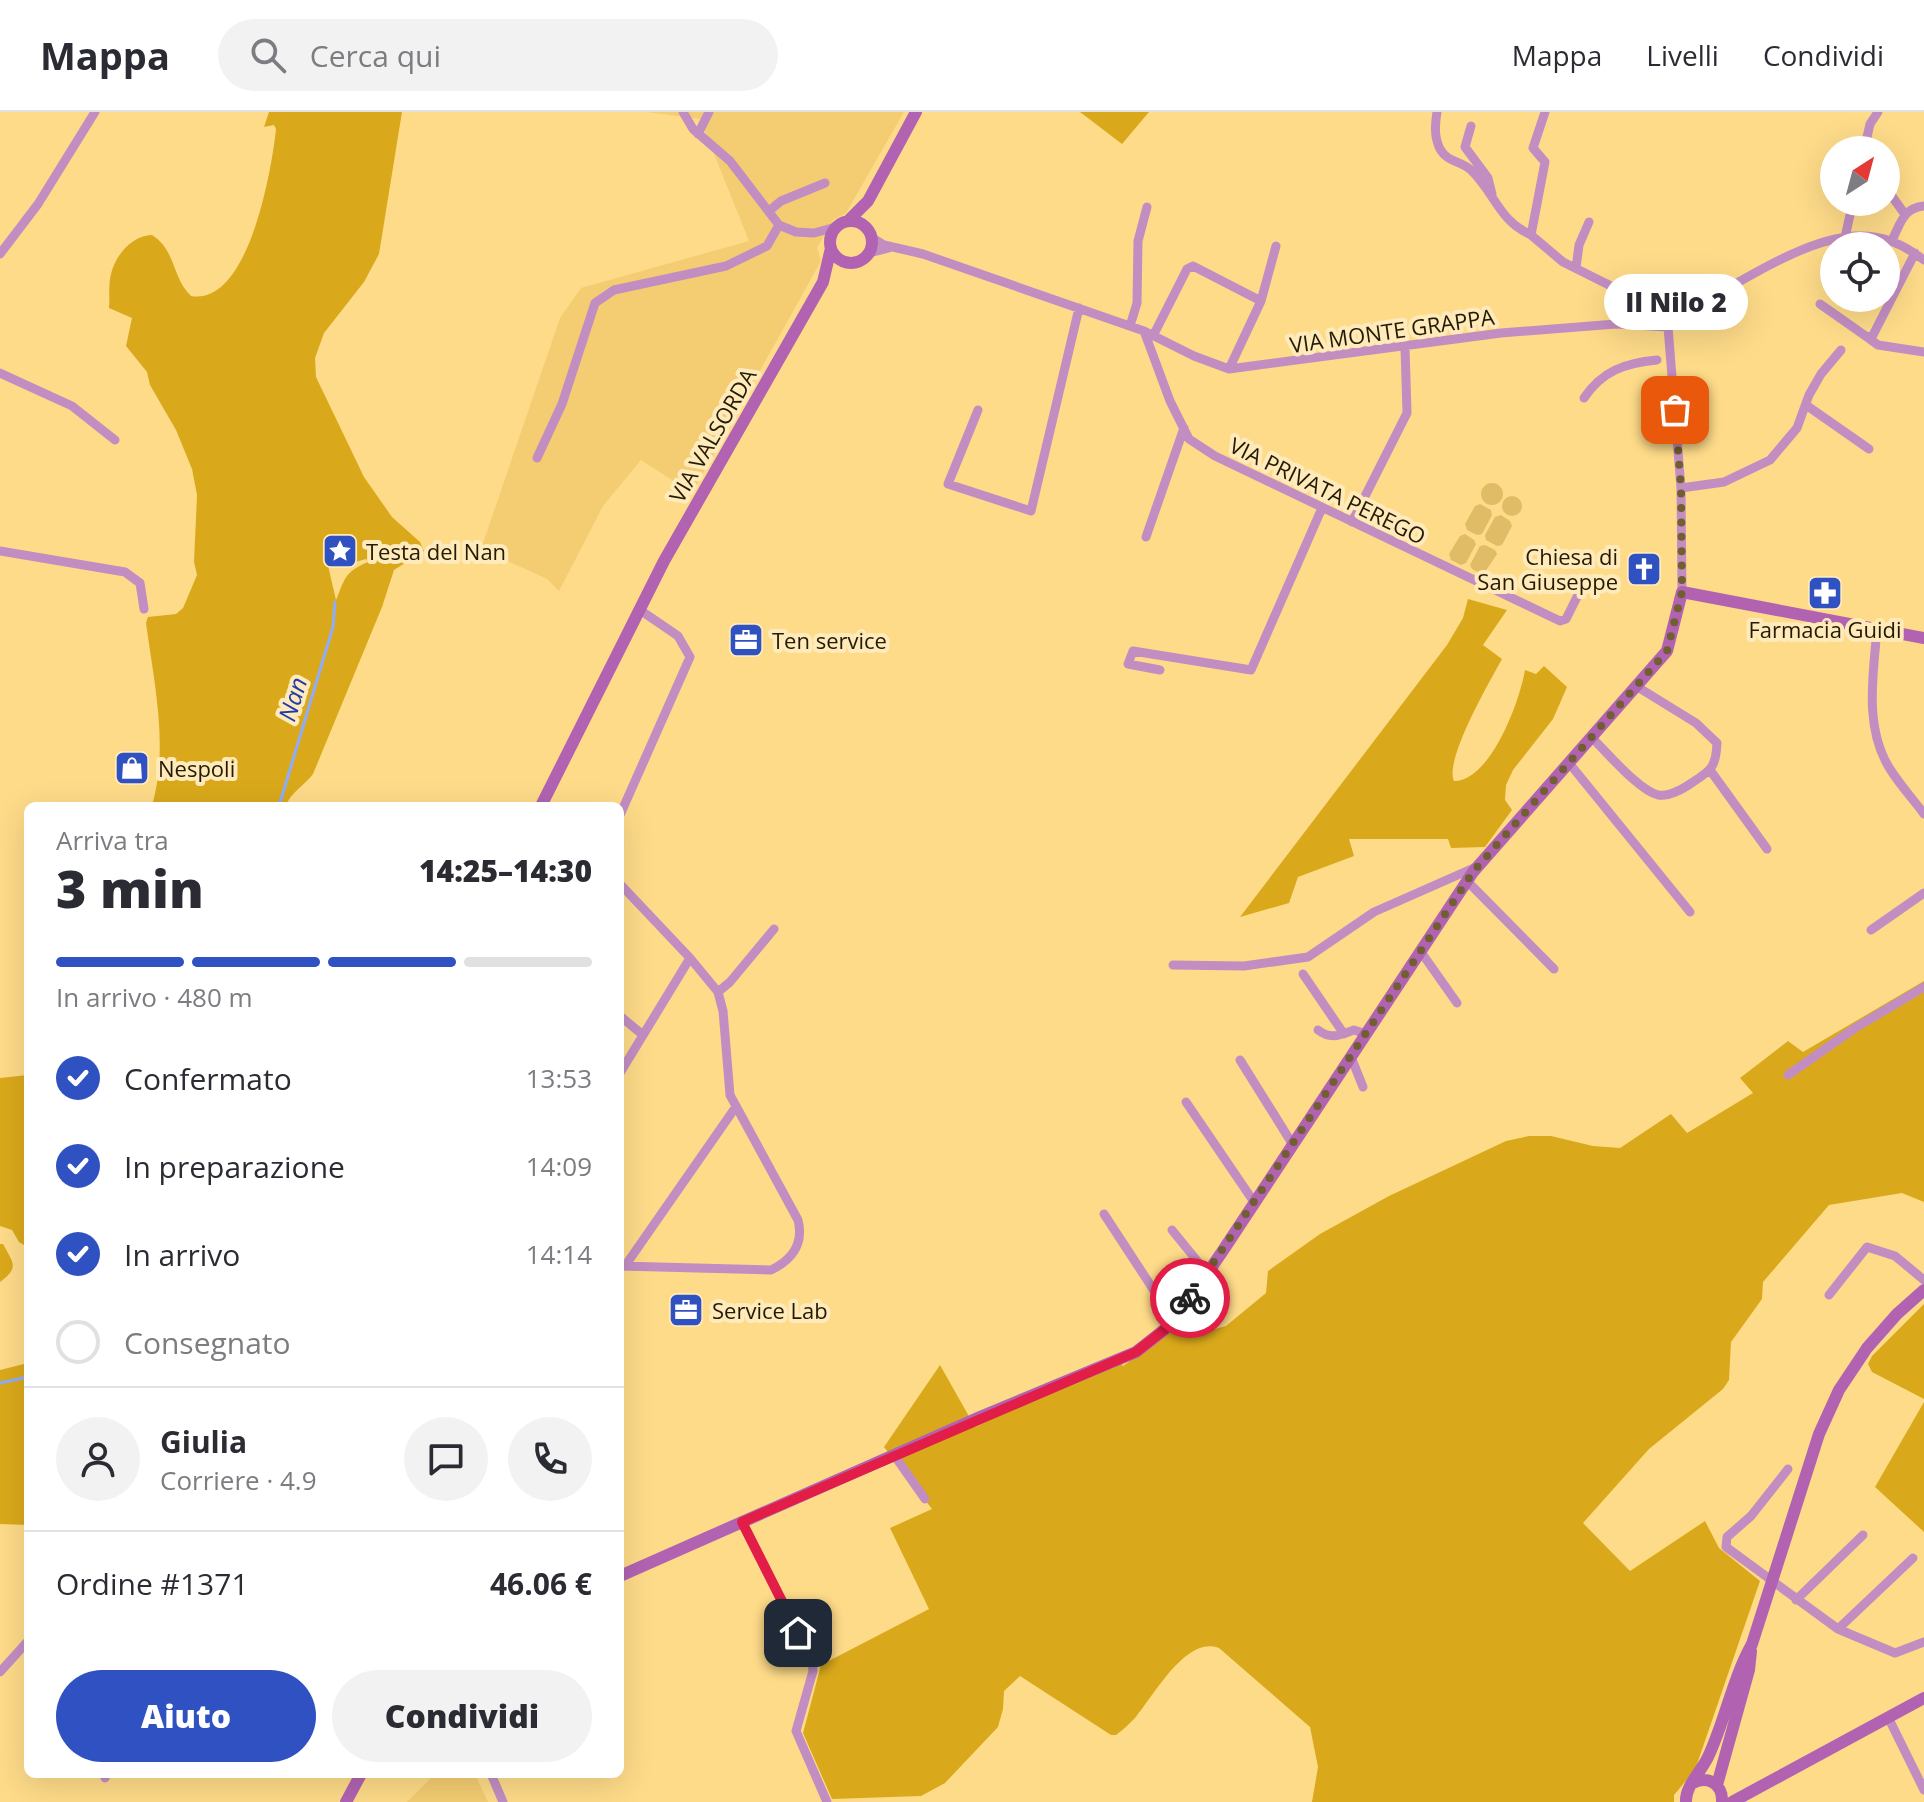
<!DOCTYPE html>
<html lang="it">
<head>
<meta charset="utf-8">
<style>
	:root { --surface:#fff; --page:#f2f2f3; --text:#2b2b33; --muted:#7c7c81; --line:#e1e1e2; --accent:#2f51c1 }
	body { margin:0; font-family:"Open Sans",sans-serif; background:var(--page); color:var(--text); height:100vh; display:flex; flex-direction:column; font-size:30px; white-space:nowrap }
	* { box-sizing:border-box; margin:0 }
	p { font-size:26px; color:var(--muted) }
	.icon { flex:none; width:44px; height:44px; fill:none; stroke:currentColor; stroke-width:2; stroke-linecap:round; stroke-linejoin:round }
	.map { position:relative; flex:1; overflow:hidden }
	.sheet { position:absolute; left:24px; top:690px; width:600px; height:976px; display:flex; flex-direction:column; background:var(--surface); border-radius:12px; box-shadow:0 8px 32px #0002 }
	.sheet>* { flex:none }
	.needle { width:52px; rotate:36deg }
	.buttons { position:absolute; left:1820px; top:24px; display:grid; gap:16px }
	.buttons a { display:grid; place-items:center; width:80px; height:80px; border-radius:50%; background:var(--surface); box-shadow:0 8px 32px #0002; font-size:40px }
	.pin { position:absolute; display:grid; place-items:center; width:68px; height:68px; color:#fff; margin:-34px; border-radius:16px; box-shadow:0 4px 12px #0006 }
	.courier { position:absolute; display:grid; place-items:center; width:80px; height:80px; margin:-40px; border:6px solid #e11d48; border-radius:50%; background:#fff; color:#222; box-shadow:0 2px 10px #0007 }
	.bubble { position:absolute; height:56px; border-radius:28px; background:var(--surface); box-shadow:0 8px 32px #0002; font-size:26px; font-weight:800; line-height:56px; text-align:center }
	.head em { font-style:normal; font-weight:800 }
	.head div { display:flex; flex-direction:column-reverse }
	.head { display:flex; align-items:center; justify-content:space-between; height:136px; padding:0 32px }
	h1 { font-size:52px; font-weight:800; line-height:60px }
	.bar { display:grid; grid-template-columns:repeat(4,1fr); gap:12px 8px; align-content:center; height:96px; padding:0 32px }
	.bar i { height:10px; border-radius:6px; background:var(--line) }
	.bar .selected { background:var(--accent) }
	.bar p { grid-column:span 4 }
	.line { display:flex; align-items:center; gap:20px; padding:0 32px; border-top:2px solid var(--line) }
	.line div { flex:1 }
	.round { display:grid; place-items:center; flex:none; width:84px; height:84px; border-radius:42px; background:var(--page) }
	ol { padding:0 32px; list-style:none }
	li { display:flex; align-items:center; gap:24px; height:88px }
	li p { margin-inline-start:auto }
	li .icon { padding:8px; border-radius:50%; background:var(--accent); color:#fff; stroke-width:4 }
	li:last-child { color:var(--muted) }
	li i { width:44px; height:44px; border:4px solid var(--line); border-radius:50% }
	.action { display:flex; gap:16px; margin-top:auto; padding:16px 32px }
	.action a { flex:1; height:92px; border-radius:48px; background:var(--accent); color:#fff; font-size:32px; font-weight:800; line-height:92px; text-align:center }
	.action a+a { background:var(--page); color:var(--text) }
	header { display:flex; align-items:center; gap:48px; box-sizing:border-box; height:112px; padding:0 40px; background:var(--surface); border-bottom:2px solid var(--line) }
	header strong { font-size:38px }
	nav { display:flex; gap:44px; margin-inline-start:auto; font-size:28px }
	.search { width:560px; height:72px; background:var(--page); display:flex; align-items:center; gap:20px; box-sizing:border-box; padding:0 28px; border-radius:44px; color:var(--muted); font-size:30px }
	.map>svg:first-child { display:block }
	.built { fill:#f4cd72 }
	.green { fill:#e1bc66 }
	.forest { fill:#daa91b; fill-rule:evenodd }
	.lines { fill:none; stroke-linecap:round; stroke-linejoin:round }
	.stream { stroke:#8dadfc; stroke-width:3 }
	.street { stroke:#c28ec2; stroke-width:9 }
	.secondary { stroke:#b163b2; stroke-width:12 }
	.done { stroke:#715e31; stroke-width:8; stroke-dasharray:0 14.4 }
	.route { stroke:#e11d48; stroke-width:10 }
	.labels { text-anchor:middle; dominant-baseline:central; stroke-width:8; stroke-linejoin:round; paint-order:stroke }
	.street-label { font-size:22px; fill:#251b02; stroke:#ffeabb }
	.poi-label { font-size:22px; fill:#251b02; stroke:#ffeabb; text-anchor:start }
	.water-label { font-size:24px; font-style:italic; fill:#203cab; stroke:#ffeabb }
</style>
</head>
<body>
<header>
<strong>Mappa</strong>
<div class="search"><svg class="icon" aria-label="search" viewBox="0 0 24 24"><circle cx="10" cy="10" r="6"/><path d="M15 15l6 6"/></svg>Cerca qui</div>
<nav><a>Mappa</a><a>Livelli</a><a>Condividi</a></nav>
</header>
<div class="map">
<svg width="1924" height="1690" viewBox="0 0 1924 1690">
	<rect width="100%" height="100%" fill="#fedb89"/>
	<path class="built" d="M647 0H904L846 101 833 108 817 136 821 149 692 381 641 348 603 394 559 479 547 467 481 437 560 206 581 176 749 129 700 7Z
		M435 1662H475L488 1690H407Z"/>
	<path class="green" d="M1481 382a11 11 0 1 1 22 0a11 11 0 1 1-22 0Z
		M1502 394a10 10 0 1 1 20 0a10 10 0 1 1-20 0Z
		M1480 392 1491 398 1492 403 1482 422 1477 423 1467 418 1465 412 1475 394Z
		M1501 403 1510 409 1512 414 1502 433 1497 434 1486 428 1485 423 1495 405Z
		M1465 422 1474 428 1476 432 1466 451 1461 453 1451 448 1449 442 1460 424Z
		M1485 433 1495 438 1497 442 1483 463 1472 457 1470 453 1480 434Z"/>
	<path class="forest" d="M269 0H402L379 142 364 170 324 221 315 246 316 265 364 365 392 405 420 430 424 439 394 458 382 495 313 662C305 673 290 681 286 694H152C169 634 154 571 146 511L148 505 176 502 183 496 197 463 194 450 197 383 192 357 176 318 150 273 147 260 126 234 132 206 109 196C110 185 108 173 111 162 115 144 132 123 152 123 176 138 172 166 191 184 249 194 272 56 276 17L274 13 264 15ZM339 442 347 444 352 451 366 447 368 450C344 460 345 467 336 488L326 445Z
		M1080 0H1149L1122 32Z
		M1468 487 1507 498 1483 533 1502 547C1490 569 1444 648 1454 669 1491 669 1520 588 1525 558L1536 562 1544 554 1567 575 1553 607 1513 658 1506 673 1505 688 1512 698 1485 735 1451 736 1448 727H1349L1354 744 1298 765 1289 791 1240 805 1447 533 1463 506Z
		M1924 869V1090L1902 1081 1829 1093 1763 1170 1762 1187 1731 1230 1729 1268 1723 1277 1649 1337 1583 1411 1630 1459 1705 1409 1719 1436 1760 1469 1695 1658 1674 1683V1690H1312L1318 1655 1310 1615 1219 1536C1186 1523 1153 1585 1135 1606 1129 1612 1123 1618 1116 1623H1111L1020 1564 1004 1579 1003 1597 998 1615 945 1671 921 1684 832 1687 803 1621 821 1553 929 1497 890 1416 932 1397 884 1335 940 1253 975 1315 1120 1248 1123 1254 1159 1227 1209 1168 1201 1217 1204 1220 1226 1214 1266 1181 1268 1159 1320 1122 1389 1084 1506 1029 1529 1024H1551L1593 1034 1620 1036 1671 1002 1687 1021 1753 981 1740 966 1788 929 1803 940Z
		M28 963V1135H27L19 1130 12 1118 0 1114V966Z
		M0 1132H3C13 1151 20 1155 0 1170Z
		M1924 1192V1287L1872 1260 1868 1252 1872 1244Z
		M28 1251V1413L0 1412V1258Z
		M1924 1290V1420L1875 1375Z"/>
	<g class="lines">
		<path class="stream" d="M279 694 333 515 335 490
			M0 1271 28 1265"/>
		<path class="street" d="M683 0 693 17 730 49 779 113 796 120 814 121 836 115
			M1437 0C1435 13 1434 25 1440 37 1448 51 1460 48 1471 58 1495 81 1498 108 1531 123
			M1545 0 1533 36 1545 50 1531 123 1563 150 1675 206
			M1471 14 1465 35 1488 66 1492 82
			M698 22 709 0
			M1864 38 1870 12 1878 0
			M1886 76 1904 101
			M769 99 781 89 825 71
			M871 125 884 133 923 142 1144 219 1194 244 1229 257 1501 221 1616 212 1668 215
			M1845 125 1853 90
			M1892 128C1901 111 1903 96 1924 94
			M869 141 889 136
			M0 142 38 92 95 0
			M1576 156 1579 133 1589 110
			M1261 189 1276 134
			M1820 192 1867 225 1873 223 1915 141
			M1672 209C1682 199 1697 193 1709 187 1750 164 1809 126 1856 124 1883 123 1903 132 1924 148
			M1130 214 1137 191 1138 129 1147 95
			M1668 215 1681 376 1682 480
			M1144 219 1170 289 1189 327 1215 344 1560 509 1566 507 1582 475
			M1153 224 1187 157 1193 154 1261 189 1229 257
			M1867 225 1878 233 1924 240
			M0 261 72 294 115 328
			M1584 286C1602 259 1625 251 1657 248
			M1806 293 1869 337
			M978 298 948 372 1031 399 1079 196
			M537 346 562 292 595 191 614 178 726 154 767 134 779 113
			M1681 376 1724 370 1770 348 1797 316 1809 283 1821 262 1841 238
			M1352 410 1407 301 1405 235
			M1146 425 1184 316
			M0 439 125 460 140 471 144 497
			M1877 518C1873 563 1864 616 1890 657 1900 673 1913 687 1924 702
			M1160 558 1128 552 1133 539 1251 558 1322 396
			M1591 625C1607 640 1638 678 1658 683 1670 685 1683 677 1693 670 1712 658 1716 654 1717 631L1696 611 1636 574
			M1569 651 1690 800
			M1710 658 1767 737
			M620 703 690 545 678 524 640 498
			M1467 769 1554 857
			M620 772 690 846 718 880 723 899 730 983 798 1108C804 1132 792 1148 771 1158L620 1154
			M1871 818 1924 781
			M1421 840 1457 891
			M1173 853 1244 854 1308 845 1374 800 1476 755
			M1303 862 1344 922
			M718 880 730 870 774 817
			M620 904 643 923
			M1318 918C1331 928 1340 923 1354 918L1366 922
			M1351 945 1363 975
			M1240 948 1293 1033
			M620 961 690 846
			M1788 963 1855 916 1924 875
			M1186 990 1254 1090
			M1104 1102 1155 1180H1160L1205 1164
			M1172 1118 1207 1161
			M625 1154 735 996
			M1829 1183 1867 1135 1895 1144 1924 1168
			M894 1343 925 1387
			M1788 1357 1751 1404 1727 1425 1726 1435 1838 1517 1895 1541 1924 1530
			M742 1410 812 1549 813 1559 796 1619 827 1690
			M1796 1488 1863 1423
			M1838 1517 1913 1446
			M0 1560 28 1529
			M1888 1605 1924 1678
			M104 1662 105 1666 107 1662
			M491 1662 503 1690"/>
		<path class="secondary" d="M848 109 868 89 916 0
			M830 130a21 21 0 1 1 42 0a21 21 0 1 1-42 0Z
			M541 694 664 449 823 170 831 136
			M620 1464 980 1305 1136 1240 1164 1218 1178 1204 1222 1140 1473 760 1667 539 1682 480 1924 526
			M1693 1671C1709 1663 1723 1673 1722 1690
			M1717 1673 1749 1558 1751 1539
			M346 1690 361 1662
			M1686 1690C1685 1674 1701 1660 1708 1645 1725 1609 1732 1568 1752 1532L1819 1322 1839 1278 1867 1236 1897 1202 1924 1178
			M1732 1690 1924 1586"/>
	</g>
	<g class="lines">
		<path class="done" d="M1190 1186 1473 760 1667 539 1682 480 1681 376 1675 298"/>
		<path class="route" d="M798 1521 742 1410 1136 1240 1164 1218 1190 1186"/>
	</g>
	<defs>
		<g id="sight-square" transform="scale(1.8)"><rect x="-9" y="-9" width="18" height="18" rx="4" fill="#2f51c1" stroke="#ffeabb"/><path d="M0-6L1.8-2.2L6-1.7L2.9 1.2L3.7 5.4L0 3.3L-3.7 5.4L-2.9 1.2L-6-1.7L-1.8-2.2Z" fill="#fff"/></g>
		<g id="church-square" transform="scale(1.8)"><rect x="-9" y="-9" width="18" height="18" rx="4" fill="#2f51c1" stroke="#ffeabb"/><path d="M-1.2-6h2.4v3.5h3.3v2.4h-3.3V6h-2.4V-.1h-3.3v-2.4h3.3Z" fill="#fff"/></g>
		<g id="pharmacy-square" transform="scale(1.8)"><rect x="-9" y="-9" width="18" height="18" rx="4" fill="#2f51c1" stroke="#ffeabb"/><path d="M-2-6h4v4h4v4h-4v4h-4v-4h-4v-4h4Z" fill="#fff"/></g>
		<g id="office-square" transform="scale(1.8)"><rect x="-9" y="-9" width="18" height="18" rx="4" fill="#2f51c1" stroke="#ffeabb"/><path d="M-6-3h4V-5.5h4V-3h4V5H-6ZM-1-4.5V-3h2v-1.5ZM-6 0V1H6V0Z" fill="#fff"/></g>
		<g id="shop-square" transform="scale(1.8)"><rect x="-9" y="-9" width="18" height="18" rx="4" fill="#2f51c1" stroke="#ffeabb"/><path d="M-5-2.5h2.3a2.7 3.5 0 0 1 5.4 0H5L5.5 6h-11ZM-1.5-2.5h3a1.5 2.3 0 0 0-3 0Z" fill="#fff"/></g>
	</defs>
	<g fill-rule="evenodd">
		<use href="#sight-square" x="340" y="439"/>
		<use href="#church-square" x="1644" y="457"/>
		<use href="#pharmacy-square" x="1825" y="481"/>
		<use href="#office-square" x="746" y="528"/>
		<use href="#shop-square" x="132" y="656"/>
		<use href="#office-square" x="686" y="1198"/>
	</g>
	<g class="labels">
		<g class="street-label">
			<text transform="translate(1392 218) rotate(-8)">VIA MONTE GRAPPA</text>
			<text transform="translate(712 323) rotate(-60)">VIA VALSORDA</text>
			<text transform="translate(1328 378) rotate(26)">VIA PRIVATA PEREGO</text>
		</g>
		<g class="poi-label">
			<text x="366" y="439">Testa del Nan</text>
			<text x="1618" y="444" text-anchor="end">Chiesa di<tspan x="1618" dy="25">San Giuseppe</tspan></text>
			<text x="1825" y="517" text-anchor="middle">Farmacia Guidi</text>
			<text x="772" y="528">Ten service</text>
			<text x="158" y="656">Nespoli</text>
			<text x="712" y="1198">Service Lab</text>
		</g>
		<g class="water-label">
			<text transform="translate(292 587) rotate(-73)">Nan</text>
		</g>
	</g>
</svg>
<div class="buttons">
<a><svg class="needle" viewBox="-14 -14 28 28"><path d="M0-13l5 13h-10z" fill="#e53935"/><path d="M0 13l5-13h-10z" fill="#7c7c81"/></svg></a>
<a><svg class="icon" aria-label="locate" viewBox="0 0 24 24"><circle cx="12" cy="12" r="6"/><path d="M12 2v4M12 18v4M2 12h4M18 12h4"/></svg></a>
</div>
<div class="pin" style="left:1675px;top:298px;background:#ea580c"><svg class="icon" aria-label="bag" viewBox="0 0 24 24"><path d="M5 8h14l-1 12H6zM9 8a3 3 0 0 1 6 0"/></svg></div>
<div class="pin" style="left:798px;top:1521px;background:#1f2937"><svg class="icon" aria-label="home" viewBox="0 0 24 24"><path d="M3 11l9-7 9 7M6 9v11h12V9"/></svg></div>
<div class="courier" style="left:1190px;top:1186px"><svg class="icon" aria-label="bike" viewBox="0 0 24 24"><circle cx="6" cy="16" r="4"/><circle cx="18" cy="16" r="4"/><path d="M6 16l4-8h5l3 8M10 8l3 8H6M13 5h3"/></svg></div>
<div class="bubble" style="left:1604px;top:162px;width:144px">Il Nilo 2</div>
<section class="sheet">
<div class="head"><div><h1>3 min</h1><p>Arriva tra</p></div><em>14:25–14:30</em></div>
<div class="bar"><i class="selected"></i><i class="selected"></i><i class="selected"></i><i></i><p>In arrivo · 480 m</p></div>
<ol>
<li><svg class="icon" aria-label="check" viewBox="0 0 24 24"><path d="M5 12l5 5 9-10"/></svg>Confermato<p>13:53</p></li>
<li><svg class="icon" aria-label="check" viewBox="0 0 24 24"><path d="M5 12l5 5 9-10"/></svg>In preparazione<p>14:09</p></li>
<li><svg class="icon" aria-label="check" viewBox="0 0 24 24"><path d="M5 12l5 5 9-10"/></svg>In arrivo<p>14:14</p></li>
<li><i></i>Consegnato</li>
</ol>
<div class="line" style="height:144px"><a class="round"><svg class="icon" aria-label="person" viewBox="0 0 24 24"><circle cx="12" cy="8" r="4"/><path d="M4 21q1-7 8-7t8 7"/></svg></a><div><b>Giulia</b><p>Corriere · 4.9</p></div><a class="round"><svg class="icon" aria-label="chat" viewBox="0 0 24 24"><path d="M4 5h16v11H9l-5 4z"/></svg></a><a class="round"><svg class="icon" aria-label="phone" viewBox="0 0 24 24"><path d="M5 4h4l2 5-3 2q2 4 5 5l2-3 5 2v4C11 20 4 13 5 4z"/></svg></a></div>
<div class="line" style="height:104px"><div>Ordine #1371</div><b>46.06 €</b></div>
<div class="action"><a>Aiuto</a><a>Condividi</a></div>
</section>
</div>
</body>
</html>
